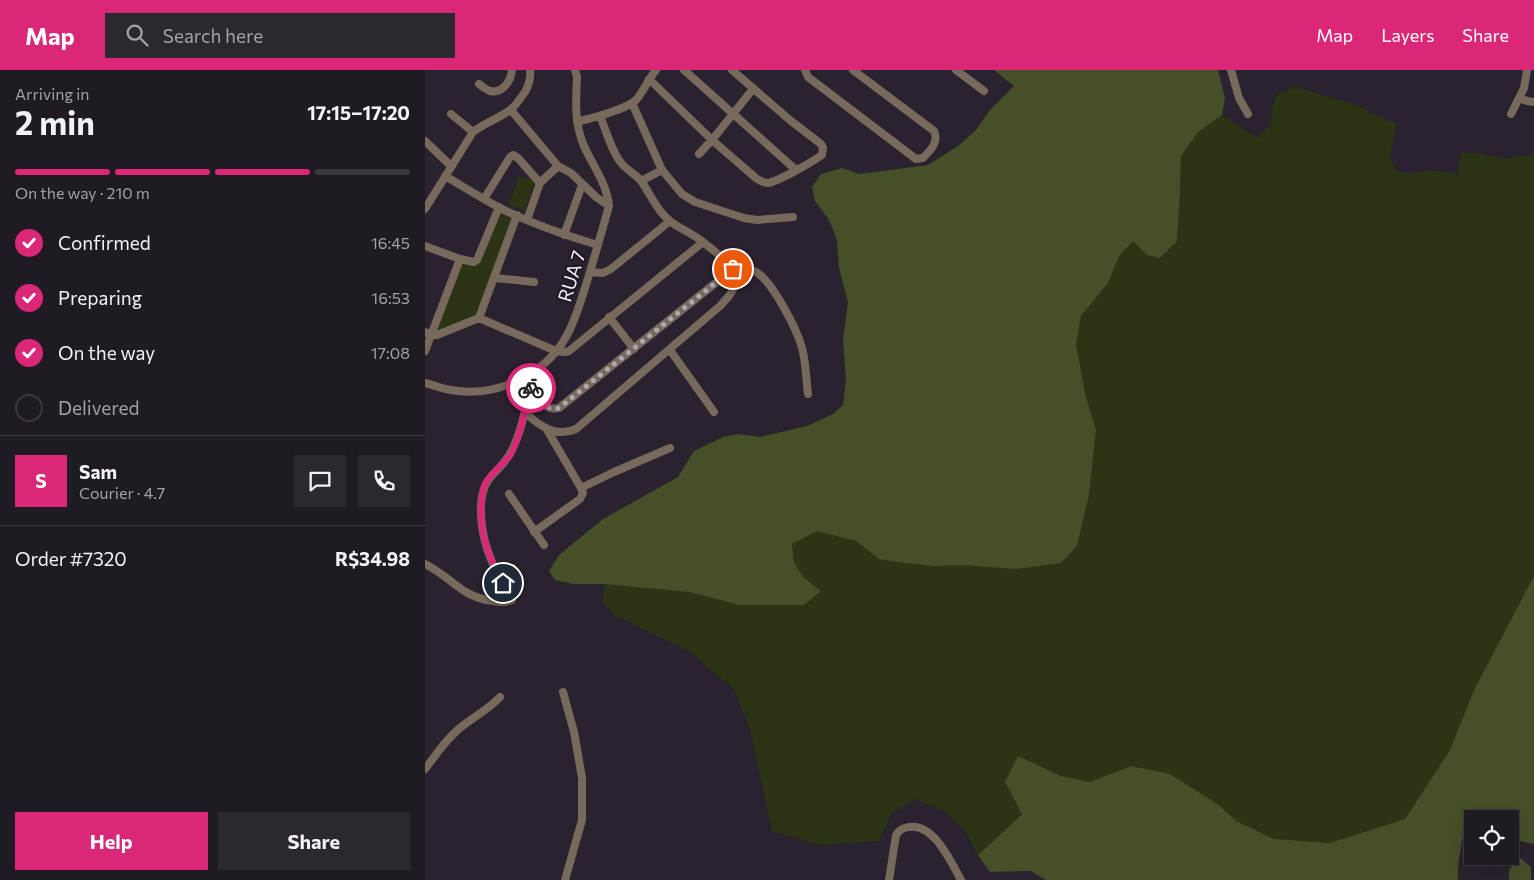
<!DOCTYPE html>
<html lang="en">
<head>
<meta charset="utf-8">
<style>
	:root { --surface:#201a22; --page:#2d272f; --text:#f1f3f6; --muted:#a2a1a5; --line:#3d3840; --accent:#db2777 }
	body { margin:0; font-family:Commissioner,sans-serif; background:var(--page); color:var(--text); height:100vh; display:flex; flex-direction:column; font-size:19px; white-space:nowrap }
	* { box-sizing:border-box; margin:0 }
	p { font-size:16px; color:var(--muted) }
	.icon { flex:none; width:28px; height:28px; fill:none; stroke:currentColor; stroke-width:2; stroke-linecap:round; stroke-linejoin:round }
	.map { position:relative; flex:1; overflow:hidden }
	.panel { display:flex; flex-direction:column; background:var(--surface); width:425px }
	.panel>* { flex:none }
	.buttons { position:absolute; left:1039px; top:740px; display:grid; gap:10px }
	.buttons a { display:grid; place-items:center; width:55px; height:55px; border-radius:0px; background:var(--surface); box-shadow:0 5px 20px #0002,0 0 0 1px var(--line); font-size:25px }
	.pin { position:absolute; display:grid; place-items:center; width:42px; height:42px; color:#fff; margin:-21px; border:2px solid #fff; border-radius:50%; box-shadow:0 1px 5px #0007 }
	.courier { position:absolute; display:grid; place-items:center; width:50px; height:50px; margin:-25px; border:4px solid #db2777; border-radius:50%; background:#fff; color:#222; box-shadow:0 1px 6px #0007 }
	.summary em { font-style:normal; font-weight:700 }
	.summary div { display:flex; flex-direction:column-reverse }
	.summary { display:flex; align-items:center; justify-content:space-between; height:85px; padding:0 15px }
	h1 { font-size:32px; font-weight:700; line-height:38px }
	.bar { display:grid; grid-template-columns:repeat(4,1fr); gap:8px 5px; align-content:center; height:60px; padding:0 15px }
	.bar i { height:6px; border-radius:4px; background:var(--line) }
	.bar .active { background:var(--accent) }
	.bar p { grid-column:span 4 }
	.line { display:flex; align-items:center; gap:12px; padding:0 15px; border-top:1px solid var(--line) }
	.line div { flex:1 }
	.round { display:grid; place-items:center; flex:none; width:52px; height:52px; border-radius:0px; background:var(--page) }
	ol { padding:0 15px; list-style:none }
	li { display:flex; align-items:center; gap:15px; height:55px }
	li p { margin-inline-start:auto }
	li .icon { padding:5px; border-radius:50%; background:var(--accent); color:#fff; stroke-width:4 }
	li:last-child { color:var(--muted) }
	li i { width:28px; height:28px; border:2px solid var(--line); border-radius:50% }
	.action { display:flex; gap:10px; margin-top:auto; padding:10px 15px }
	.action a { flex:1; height:58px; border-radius:0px; background:var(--accent); color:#fff; font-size:20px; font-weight:700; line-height:58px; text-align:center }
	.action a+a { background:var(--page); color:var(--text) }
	header { display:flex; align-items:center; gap:30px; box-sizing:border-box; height:70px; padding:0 25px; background:var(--accent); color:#fff }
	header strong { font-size:24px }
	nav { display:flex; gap:28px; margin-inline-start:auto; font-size:18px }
	.search { width:350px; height:45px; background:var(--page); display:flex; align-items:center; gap:12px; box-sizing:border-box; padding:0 18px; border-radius:0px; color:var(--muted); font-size:19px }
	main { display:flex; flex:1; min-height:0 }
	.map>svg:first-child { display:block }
	.green { fill:#2c3416 }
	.forest { fill:#454f28 }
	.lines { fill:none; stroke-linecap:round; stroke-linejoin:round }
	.minor { stroke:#77695b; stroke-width:8 }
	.done { stroke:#afa9b3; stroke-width:5; stroke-dasharray:0 9 }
	.route { stroke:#db2777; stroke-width:6 }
	.labels { text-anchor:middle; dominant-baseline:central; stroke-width:4; stroke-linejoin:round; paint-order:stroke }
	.street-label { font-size:19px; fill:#f7f1fa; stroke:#211924 }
</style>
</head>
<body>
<header>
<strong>Map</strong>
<div class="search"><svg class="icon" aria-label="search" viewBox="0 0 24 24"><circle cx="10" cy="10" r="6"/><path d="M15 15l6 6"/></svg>Search here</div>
<nav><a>Map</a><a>Layers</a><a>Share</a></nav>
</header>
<main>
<section class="panel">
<div class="summary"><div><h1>2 min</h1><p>Arriving in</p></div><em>17:15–17:20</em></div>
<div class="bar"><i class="active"></i><i class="active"></i><i class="active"></i><i></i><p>On the way · 210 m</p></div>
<ol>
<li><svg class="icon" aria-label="check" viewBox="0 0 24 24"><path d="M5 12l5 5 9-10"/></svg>Confirmed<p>16:45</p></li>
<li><svg class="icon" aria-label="check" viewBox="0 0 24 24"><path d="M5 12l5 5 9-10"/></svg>Preparing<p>16:53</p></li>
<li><svg class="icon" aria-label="check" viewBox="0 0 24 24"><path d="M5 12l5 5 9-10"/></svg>On the way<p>17:08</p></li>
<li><i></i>Delivered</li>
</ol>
<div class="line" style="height:90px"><b class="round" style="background:var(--accent);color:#fff">S</b><div><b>Sam</b><p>Courier · 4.7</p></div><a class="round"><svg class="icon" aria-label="chat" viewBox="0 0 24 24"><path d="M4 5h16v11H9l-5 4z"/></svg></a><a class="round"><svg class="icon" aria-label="phone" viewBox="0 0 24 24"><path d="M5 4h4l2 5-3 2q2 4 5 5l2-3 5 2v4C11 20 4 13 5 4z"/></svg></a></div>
<div class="line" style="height:65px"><div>Order #7320</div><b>R$34.98</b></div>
<div class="action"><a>Help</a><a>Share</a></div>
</section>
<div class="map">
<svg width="1109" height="810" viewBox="0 0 1109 810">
	<rect width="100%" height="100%" fill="#2a222e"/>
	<path class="green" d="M870 17 930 35 971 54 965 88 972 101 986 104 1004 100 1033 104 1036 84 1051 83 1079 89 1107 85 1109 82V506L1050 618 1025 680 980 749 905 773 849 769 811 751 794 735 706 696 665 712 636 706 594 687 580 712 597 743 553 785 540 761 521 742 490 729 467 743 454 771 396 775 347 761 324 655 308 618 264 581 189 545 178 532 179 514 264 522 315 535 396 521 378 507 369 492 367 474 392 461C404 464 418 466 429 471 440 475 447 487 458 489 522 505 588 487 652 476L664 425 671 360 661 327 651 275 656 246 683 213 694 186 708 171 722 185 752 171 755 122 756 86 773 62 797 45 832 68 846 55 847 37 853 24Z
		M94 106 110 111 100 140 84 135Z
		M73 139 92 147 55 250 13 269 6 265 35 189 50 195Z"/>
	<path class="forest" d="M569 0H793L800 28 797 45 773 62 756 86 755 122 752 171 735 188 722 185 708 171 694 186 683 213 656 246 651 275 661 327 671 360 664 425 652 476 636 493 591 499 538 495 508 496 471 492 454 489 431 471 392 461 367 474 369 492 378 507 396 521 379 535H315L264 522 179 514H148L130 510 124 501 134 485 178 449 253 407 269 381 298 367 313 364 335 367 382 356 408 344 418 335 421 311 418 269 423 232 414 198 412 170 404 150 390 131 387 117 396 104 417 98 434 104 503 95 533 76 551 60 565 40 589 16Z
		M1109 506V774L1085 769V749H1048L1047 752 1039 759 1033 795V810H621L606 801 565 802 553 785 597 744 580 712 593 686 636 706 665 712 706 696 745 704 794 735 811 751 849 769 905 773 980 749 1025 680 1050 618Z
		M1094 787 1106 797V810H1084V800Z"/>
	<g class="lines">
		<path class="minor" d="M259 0 371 100
			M380 0 383 7 491 89 498 88C506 80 514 72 509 61L428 0
			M531 0 559 21
			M806 0 814 28 823 44
			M224 9 287 70 332 109C336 111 339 113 343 113 354 111 387 92 397 85L398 78 396 74 366 51 307 0
			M54 14C58 17 61 20 65 21 78 24 86 10 87 0
			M1095 28 1102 31 1109 32
			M207 33 237 100 257 124 270 132 319 148 332 150 368 147
			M86 40 133 96 146 103 171 127 184 136
			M26 44 48 62
			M1086 44 1099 18 1102 0
			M152 52C167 48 200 40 211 30 219 21 223 9 231 0
			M0 71 26 96
			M274 84 287 70 328 19
			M20 106C37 116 55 127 73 137 105 153 139 165 173 175
			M216 111 237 100
			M59 129 85 87 88 85 93 88 115 113
			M0 139 48 62C59 53 73 49 85 40 91 36 95 28 100 22 104 15 106 8 105 0
			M102 150 115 113 133 96
			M139 165 157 115
			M0 176 35 189 49 192 52 190 74 137
			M308 199C315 199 324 198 331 202 347 211 372 259 377 278 381 292 381 309 383 324
			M165 202 178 203 186 199 245 151
			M70 208 109 212
			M184 247 209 279
			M54 248 131 281 140 282 144 281 278 172
			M0 262 6 265H12L54 248 92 145
			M245 280 289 342
			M0 281 35 189
			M0 313C9 315 17 319 26 320 70 328 119 306 141 267 149 253 154 237 159 221 168 193 176 164 184 136 182 114 168 96 159 76 149 53 151 31 152 7L150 0
			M104 315C112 325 119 342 134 338L308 199
			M100 342C114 356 131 368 151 359L295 236 304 226 314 210C314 200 287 179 278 172 268 164 256 159 246 152 233 142 226 126 217 112 212 105 203 101 197 94 187 83 181 60 175 46
			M156 418 189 402 245 378
			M84 424 119 475
			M109 462 155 429 158 423 156 418 121 358
			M0 494C27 507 35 527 68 531 75 533 80 533 87 530 88 522 79 515 75 508 62 485 55 461 56 435 58 402 76 404 87 380 99 356 102 330 106 303
			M138 622 149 662 157 708V750L140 810
			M0 699C11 685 21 669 35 658 48 647 63 640 75 627
			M464 810 471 765C474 760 477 758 484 757 509 753 526 792 536 810"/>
	</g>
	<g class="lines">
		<path class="done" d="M106 318C114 328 120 342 134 338L308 199"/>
		<path class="route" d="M78 513C64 488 55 465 56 437 57 429 57 421 60 414 67 401 80 394 87 382 97 361 101 338 104 315L106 318"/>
	</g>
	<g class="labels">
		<g class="street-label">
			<text transform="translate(146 206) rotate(-73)">RUA 7</text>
		</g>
	</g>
</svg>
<div class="buttons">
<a><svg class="icon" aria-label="locate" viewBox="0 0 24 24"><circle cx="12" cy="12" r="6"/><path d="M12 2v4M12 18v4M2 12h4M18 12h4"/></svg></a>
</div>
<div class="pin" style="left:308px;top:199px;background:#ea580c"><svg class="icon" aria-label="bag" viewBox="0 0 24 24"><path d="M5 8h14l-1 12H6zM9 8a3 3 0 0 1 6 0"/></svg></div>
<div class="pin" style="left:78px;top:513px;background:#1f2937"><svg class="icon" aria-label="home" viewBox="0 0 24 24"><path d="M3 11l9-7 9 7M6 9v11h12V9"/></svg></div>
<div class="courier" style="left:106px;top:318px"><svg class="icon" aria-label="bike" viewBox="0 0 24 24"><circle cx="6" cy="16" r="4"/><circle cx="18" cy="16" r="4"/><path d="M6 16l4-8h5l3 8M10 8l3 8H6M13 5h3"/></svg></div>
</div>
</main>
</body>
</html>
